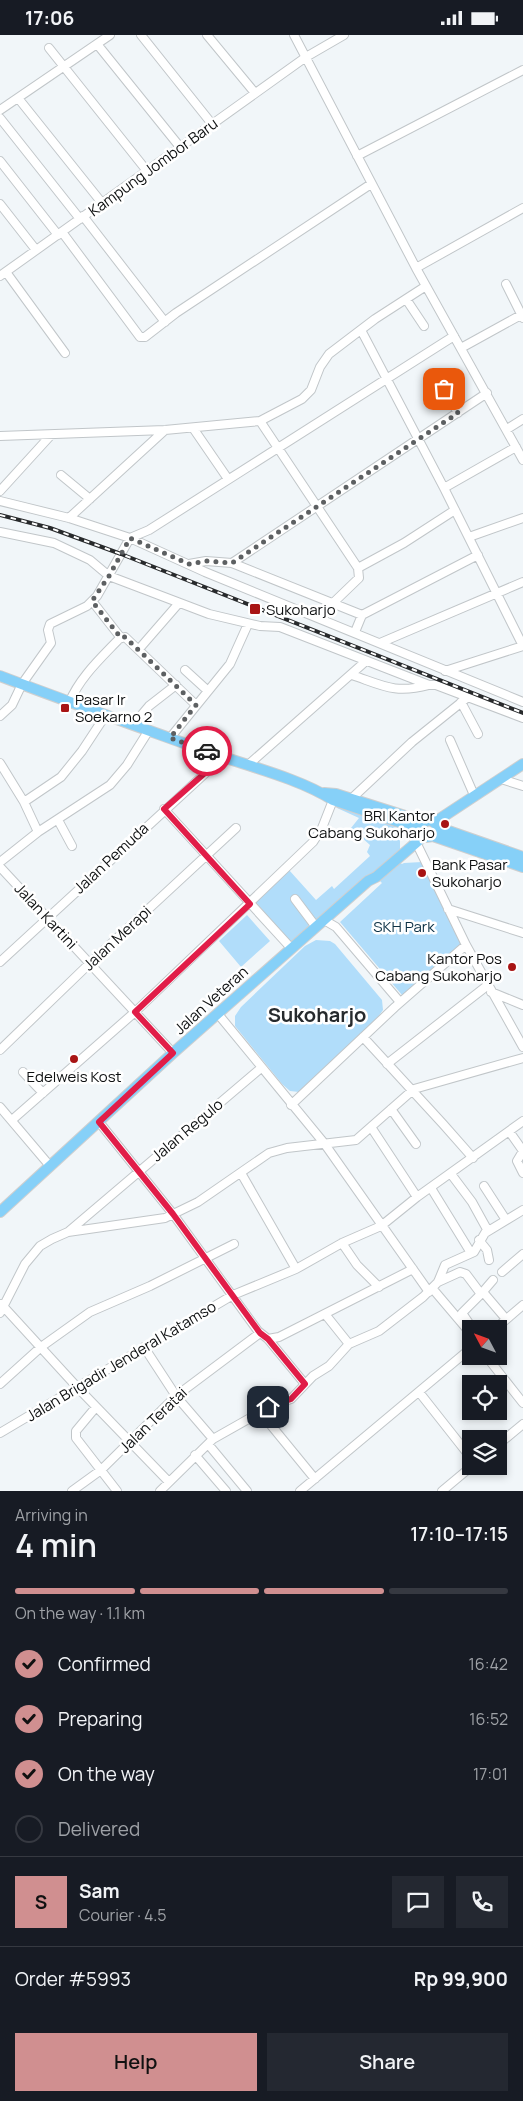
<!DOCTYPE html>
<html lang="en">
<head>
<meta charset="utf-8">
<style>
	:root { --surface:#171b24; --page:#242831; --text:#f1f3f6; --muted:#9ea1a6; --line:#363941; --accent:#d08f90 }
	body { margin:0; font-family:Manrope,sans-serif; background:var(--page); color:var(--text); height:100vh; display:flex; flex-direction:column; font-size:19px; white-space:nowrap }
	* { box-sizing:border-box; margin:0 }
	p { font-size:16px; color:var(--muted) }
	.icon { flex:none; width:28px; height:28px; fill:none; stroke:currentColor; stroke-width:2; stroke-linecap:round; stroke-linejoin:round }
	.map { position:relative; height:1456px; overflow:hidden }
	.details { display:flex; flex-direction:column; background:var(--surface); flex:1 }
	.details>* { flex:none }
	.needle { width:32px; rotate:311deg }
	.fabs { position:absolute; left:462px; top:1285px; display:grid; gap:10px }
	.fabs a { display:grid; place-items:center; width:45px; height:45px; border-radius:0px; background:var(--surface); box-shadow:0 2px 8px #0003; font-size:25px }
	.pin { position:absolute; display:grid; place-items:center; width:42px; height:42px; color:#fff; margin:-21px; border-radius:10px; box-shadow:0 2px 8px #0006 }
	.courier { position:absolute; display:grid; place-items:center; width:50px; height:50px; margin:-25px; border:4px solid #e11d48; border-radius:50%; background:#fff; color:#222; box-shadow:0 1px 6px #0007 }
	.summary em { font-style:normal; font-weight:600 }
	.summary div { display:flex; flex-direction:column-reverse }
	.summary { display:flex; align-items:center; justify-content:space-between; height:85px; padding:0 15px }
	h1 { font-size:32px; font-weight:600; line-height:38px }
	.bar { display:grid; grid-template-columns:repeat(4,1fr); gap:8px 5px; align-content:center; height:60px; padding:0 15px }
	.bar i { height:6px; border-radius:4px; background:var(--line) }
	.bar .on { background:var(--accent) }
	.bar p { grid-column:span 4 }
	.line { display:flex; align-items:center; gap:12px; padding:0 15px; border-top:1px solid var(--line) }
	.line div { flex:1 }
	.round { display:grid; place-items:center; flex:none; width:52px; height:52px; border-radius:0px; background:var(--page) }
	ol { padding:0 15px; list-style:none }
	li { display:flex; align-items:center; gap:15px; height:55px }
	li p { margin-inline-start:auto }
	li .icon { padding:5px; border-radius:50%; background:var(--accent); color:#111; stroke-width:4 }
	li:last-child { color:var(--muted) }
	li i { width:28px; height:28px; border:2px solid var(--line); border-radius:50% }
	.action { display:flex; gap:10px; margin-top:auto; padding:10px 15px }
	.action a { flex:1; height:58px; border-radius:0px; background:var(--accent); color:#111; font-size:20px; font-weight:600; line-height:58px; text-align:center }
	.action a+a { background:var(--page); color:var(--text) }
	.status { display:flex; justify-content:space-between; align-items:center; height:35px; padding:0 25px; background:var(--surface); direction:ltr }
	.status svg { height:14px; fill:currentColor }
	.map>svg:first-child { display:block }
	.green { fill:#b1ddfa }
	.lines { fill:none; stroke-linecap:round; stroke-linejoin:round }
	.minor-casing { stroke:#c1c6c9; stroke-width:10 }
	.major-casing { stroke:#cfcfcf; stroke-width:12 }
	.minor { stroke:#fff; stroke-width:8 }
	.major { stroke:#86d0f8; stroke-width:10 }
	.rail-casing { stroke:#282a2c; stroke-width:4 }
	.rail { stroke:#fff; stroke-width:2; stroke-dasharray:5.5; stroke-linecap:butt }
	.done { stroke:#5d6062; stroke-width:5; stroke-dasharray:0 9 }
	.route { stroke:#e11d48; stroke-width:6 }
	.poi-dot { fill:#a81414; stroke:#fff; stroke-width:2 }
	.labels { text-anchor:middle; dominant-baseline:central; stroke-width:5; stroke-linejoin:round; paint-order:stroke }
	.street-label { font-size:15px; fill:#0d0f10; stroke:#fff }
	.poi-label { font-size:15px; fill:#0d0f10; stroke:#fff; text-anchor:start }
	.park-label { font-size:15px; fill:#0c3145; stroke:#fff }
	.district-label { font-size:20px; font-weight:bold; fill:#262a2d; stroke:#fff }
</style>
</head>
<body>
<div class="status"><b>17:06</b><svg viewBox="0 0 49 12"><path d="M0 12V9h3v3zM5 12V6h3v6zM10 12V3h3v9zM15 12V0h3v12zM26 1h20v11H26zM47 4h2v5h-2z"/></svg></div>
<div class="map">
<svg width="523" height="1456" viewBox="0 0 523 1456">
	<rect width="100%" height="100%" fill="#f1f6f9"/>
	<path class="green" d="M339 765 393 785 400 799V818L292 910 255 866 289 835 316 865 332 851 334 854 370 821 367 817 370 810 351 793 359 783 337 773Z
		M398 826 402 829 404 828 422 827 465 907 402 960 340 887 382 848 377 843Z
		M247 880 270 906 241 932 219 906Z
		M316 905 330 906 335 909 382 965 383 975 378 982 299 1057 290 1056 282 1049 235 991V981L241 972 305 911Z"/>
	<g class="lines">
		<g class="minor-casing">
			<path id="minor" d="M141 0 212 89
				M207 0 255 58
				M294 0 416 233 523 425
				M97 9 180 112
				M49 13 147 136
				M18 63 102 168
				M0 75 110 0
				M0 83 80 184
				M357 121 523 35
				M0 126 58 200
				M0 169 36 215
				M83 181 165 287
				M62 197 140 302H145L176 278 371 149
				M416 233 523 173
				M6 237 65 318
				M0 241 306 22 344 0
				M506 249 523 283
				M406 264 424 291
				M361 295 444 453 523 611
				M461 313 521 280
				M441 352 446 357 458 378
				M260 386 358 533 359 543 333 568
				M193 393 228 444
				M507 394 523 384
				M0 401 165 395 260 386 302 364 311 355 320 332 329 319 375 284 426 251
				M61 440 90 464
				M444 453 516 412
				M0 456 51 400
				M0 466 69 483 130 503 205 537 523 667
				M69 483 165 395
				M0 497 54 508 90 525 109 541 209 579 260 591 280 592 429 650H436L523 683
				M469 502 523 483
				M232 528 487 358
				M189 529 206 526 232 528 362 580
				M358 533 404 508 455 475
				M92 566 121 603
				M355 597 362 580 478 520
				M380 608 523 547
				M139 614 179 568
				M185 635 208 656
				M445 636 523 611
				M352 640C384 651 395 659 429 650
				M461 667 478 699
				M69 668C80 642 100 624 119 604L125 602 196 670
				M0 681 12 670 22 649 51 608 48 595 50 589 87 571 97 561 130 503 149 495 454 301
				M133 690 149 671 176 650
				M170 703 230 629 248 589
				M450 705 474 760
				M0 728 24 767 38 797
				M248 730 366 626
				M501 744 523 751
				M349 766 412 707 468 662
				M24 767 61 742 82 716 105 681
				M164 774 291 913
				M58 785 72 811
				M413 801 466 910 523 1012
				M0 827 38 797 110 750 127 730 149 695
				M0 832 173 1018
				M295 864 316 892
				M448 874 523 898
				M324 885 336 892 400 967
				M0 927 223 722
				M491 957 523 970
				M218 979 324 1108 429 1257
				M363 1002 443 1089 473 1123
				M0 1015 89 929 236 793
				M387 1029 488 950
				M23 1037 43 1058
				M291 1070 395 972 466 910
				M0 1072 50 1131
				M391 1074 416 1109
				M12 1085 135 977 313 807 322 793 335 760
				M99 1087 173 1179 258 1296 268 1304 305 1349
				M371 1092 417 1162
				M509 1096 523 1116 517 1126 523 1138
				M241 1138 296 1234
				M451 1139 472 1167 488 1196
				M484 1151 506 1185
				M431 1153 471 1218
				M68 1197 261 1033
				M479 1205 487 1215 489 1225
				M342 1208 357 1230 379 1252
				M502 1237 523 1219
				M438 1247 460 1237 466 1239 481 1259 462 1278 473 1294
				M432 1253 471 1299
				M483 1257 506 1284
				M481 1259 493 1245
				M1 1269 77 1352 169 1447
				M0 1278 25 1229 40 1211 52 1204 68 1197 165 1183 198 1167 269 1118 287 1113 356 1105 414 1054 523 1023
				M325 1279 349 1309
				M495 1294 523 1270
				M268 1304 279 1302 413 1234
				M144 1312 176 1361 213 1404
				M486 1321 523 1368
				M0 1349 41 1312 90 1277 150 1251 234 1209
				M419 1357 471 1423
				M96 1372 76 1396V1403L117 1456
				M261 1378 315 1444
				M0 1398 233 1260 296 1234 342 1208 381 1191 417 1162 523 1086
				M208 1409 247 1456
				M499 1409 523 1389
				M195 1420 226 1456
				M72 1456 101 1435 176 1361 260 1298
				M160 1456 213 1404 273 1370 291 1364 313 1341 329 1331 349 1309 379 1296 423 1262 438 1247 445 1230 474 1217 485 1198 523 1175
				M300 1456 471 1313
				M442 1456 472 1431"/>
		</g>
		<g class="major-casing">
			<path id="major" d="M0 641C71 668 142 693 214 719 252 732 300 744 333 765L420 794
				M324 758 336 759 424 787C430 784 435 786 437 792
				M435 787 523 729
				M437 792 523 822
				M421 798 426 802 433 801 523 832
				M0 1177 173 1018 368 846 376 842 424 801"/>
		</g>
		<use href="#minor" class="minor"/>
		<use href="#major" class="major"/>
		<g class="rail-casing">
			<path id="rail" d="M0 480 50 493 121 519 523 678"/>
		</g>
		<use href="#rail" class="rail"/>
	</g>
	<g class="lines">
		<path class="done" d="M207 716 170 703 196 670 125 602 121 603 92 566 109 541 130 503 189 529 206 526 232 528 458 378 444 354"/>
		<path class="route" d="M207 716 223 722 164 774 250 869 135 977 173 1018 99 1087 173 1179 260 1298 268 1304 305 1349 291 1364 268 1372"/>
	</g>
	<g class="poi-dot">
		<rect x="249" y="568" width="12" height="12" rx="2.5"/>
		<rect x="60" y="668" width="10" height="10" rx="2.5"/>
		<circle cx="445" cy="789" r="5"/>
		<circle cx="422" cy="838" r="5"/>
		<circle cx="512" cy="932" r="5"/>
		<circle cx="74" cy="1024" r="5"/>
	</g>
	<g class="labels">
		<g class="street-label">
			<text transform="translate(153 132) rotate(-36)">Kampung Jombor Baru</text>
			<text transform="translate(111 823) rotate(-43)">Jalan Pemuda</text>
			<text transform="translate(46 881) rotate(47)">Jalan Kartini</text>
			<text transform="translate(117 903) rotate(-43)">Jalan Merapi</text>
			<text transform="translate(211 965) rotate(-42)">Jalan Veteran</text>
			<text transform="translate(187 1095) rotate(-40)">Jalan Regulo</text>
			<text transform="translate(121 1326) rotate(-31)">Jalan Brigadir Jenderal Katamso</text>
			<text transform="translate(153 1385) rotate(-44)">Jalan Teratai</text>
		</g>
		<g class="poi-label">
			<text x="266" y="574">Sukoharjo</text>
			<text x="75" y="664">Pasar Ir<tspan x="75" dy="17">Soekarno 2</tspan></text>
			<text x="435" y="780" text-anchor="end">BRI Kantor<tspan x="435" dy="17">Cabang Sukoharjo</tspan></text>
			<text x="432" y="829">Bank Pasar<tspan x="432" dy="17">Sukoharjo</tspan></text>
			<text x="502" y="923" text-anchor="end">Kantor Pos<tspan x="502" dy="17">Cabang Sukoharjo</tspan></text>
			<text x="74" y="1041" text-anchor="middle">Edelweis Kost</text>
		</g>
		<g class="park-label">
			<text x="404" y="891">SKH Park</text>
		</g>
		<g class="district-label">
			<text x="317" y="979">Sukoharjo</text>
		</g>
	</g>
</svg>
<div class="fabs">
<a><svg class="needle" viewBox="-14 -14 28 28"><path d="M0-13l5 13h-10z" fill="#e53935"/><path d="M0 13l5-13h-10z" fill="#9ea1a6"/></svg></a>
<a><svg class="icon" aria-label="locate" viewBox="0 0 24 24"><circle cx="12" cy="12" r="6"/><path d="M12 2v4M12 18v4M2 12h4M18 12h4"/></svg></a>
<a><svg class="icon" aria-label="layers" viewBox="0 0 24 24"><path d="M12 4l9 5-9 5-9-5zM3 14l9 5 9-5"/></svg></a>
</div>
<div class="pin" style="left:444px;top:354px;background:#ea580c"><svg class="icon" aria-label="bag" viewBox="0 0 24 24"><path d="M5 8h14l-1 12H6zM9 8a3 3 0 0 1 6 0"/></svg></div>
<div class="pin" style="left:268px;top:1372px;background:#1f2937"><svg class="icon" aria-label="home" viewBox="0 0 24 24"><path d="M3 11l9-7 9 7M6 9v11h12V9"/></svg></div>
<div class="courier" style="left:207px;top:716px"><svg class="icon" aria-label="car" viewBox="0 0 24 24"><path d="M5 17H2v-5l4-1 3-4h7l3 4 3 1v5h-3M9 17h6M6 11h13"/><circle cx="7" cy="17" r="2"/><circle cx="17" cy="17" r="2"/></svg></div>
</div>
<section class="details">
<div class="summary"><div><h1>4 min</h1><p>Arriving in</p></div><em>17:10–17:15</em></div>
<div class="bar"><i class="on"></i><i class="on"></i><i class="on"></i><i></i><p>On the way · 1.1 km</p></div>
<ol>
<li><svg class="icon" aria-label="check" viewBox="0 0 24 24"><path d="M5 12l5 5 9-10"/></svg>Confirmed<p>16:42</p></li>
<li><svg class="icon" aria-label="check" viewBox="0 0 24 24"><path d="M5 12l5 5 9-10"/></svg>Preparing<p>16:52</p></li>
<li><svg class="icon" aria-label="check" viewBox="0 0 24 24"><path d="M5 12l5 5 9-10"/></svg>On the way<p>17:01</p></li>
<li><i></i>Delivered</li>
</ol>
<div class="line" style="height:90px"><b class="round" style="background:var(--accent);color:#111">S</b><div><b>Sam</b><p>Courier · 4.5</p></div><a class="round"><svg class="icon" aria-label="chat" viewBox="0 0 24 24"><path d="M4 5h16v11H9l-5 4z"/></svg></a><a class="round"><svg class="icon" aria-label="phone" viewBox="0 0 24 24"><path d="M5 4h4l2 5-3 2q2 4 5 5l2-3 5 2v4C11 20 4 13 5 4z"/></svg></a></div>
<div class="line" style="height:65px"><div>Order #5993</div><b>Rp 99,900</b></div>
<div class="action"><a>Help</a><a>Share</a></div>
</section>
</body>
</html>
